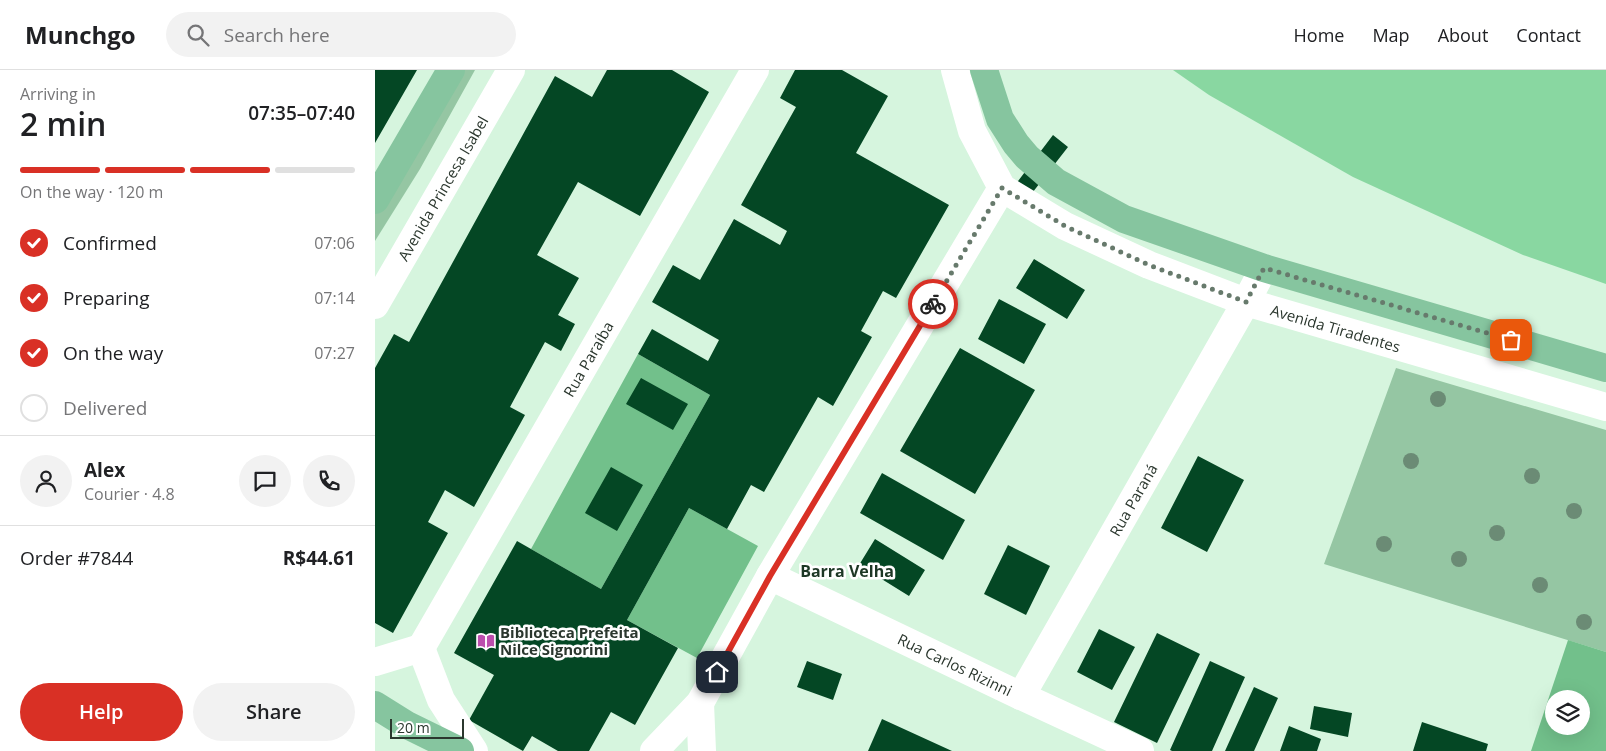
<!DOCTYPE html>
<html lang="en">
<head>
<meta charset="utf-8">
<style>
	:root { --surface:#fff; --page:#f2f2f2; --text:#202124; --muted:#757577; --line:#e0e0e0; --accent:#d93025 }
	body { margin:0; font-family:"Open Sans",sans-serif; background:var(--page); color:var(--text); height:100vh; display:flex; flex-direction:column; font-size:19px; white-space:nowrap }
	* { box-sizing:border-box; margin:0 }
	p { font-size:16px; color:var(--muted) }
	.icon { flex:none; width:28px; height:28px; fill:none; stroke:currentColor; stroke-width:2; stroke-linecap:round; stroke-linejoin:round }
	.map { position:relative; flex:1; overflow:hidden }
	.drawer { display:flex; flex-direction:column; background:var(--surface); width:375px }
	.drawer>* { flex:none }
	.buttons { position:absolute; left:1170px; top:620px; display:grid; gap:10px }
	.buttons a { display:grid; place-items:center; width:45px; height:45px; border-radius:50%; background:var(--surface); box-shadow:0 5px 20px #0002; font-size:25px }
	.scale { position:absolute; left:15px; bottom:12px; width:74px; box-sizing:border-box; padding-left:5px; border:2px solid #2b372e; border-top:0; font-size:14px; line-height:18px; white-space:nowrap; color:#2b372e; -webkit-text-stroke:4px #fff; paint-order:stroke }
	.pin { position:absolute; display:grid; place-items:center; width:42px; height:42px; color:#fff; margin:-21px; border-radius:10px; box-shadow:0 2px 8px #0006 }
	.courier { position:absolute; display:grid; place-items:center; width:50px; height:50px; margin:-25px; border:4px solid #d93025; border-radius:50%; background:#fff; color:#222; box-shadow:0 1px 6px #0007 }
	.summary em { font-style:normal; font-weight:600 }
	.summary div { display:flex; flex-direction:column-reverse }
	.summary { display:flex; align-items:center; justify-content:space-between; height:85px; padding:0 20px }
	h1 { font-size:32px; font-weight:600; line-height:38px }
	.bar { display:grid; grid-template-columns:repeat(4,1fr); gap:8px 5px; align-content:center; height:60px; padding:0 20px }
	.bar i { height:6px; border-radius:4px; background:var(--line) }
	.bar .current { background:var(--accent) }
	.bar p { grid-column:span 4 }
	.line { display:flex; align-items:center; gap:12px; padding:0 20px; border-top:1px solid var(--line) }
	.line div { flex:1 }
	.round { display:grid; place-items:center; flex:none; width:52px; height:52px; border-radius:26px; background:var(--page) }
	ol { padding:0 20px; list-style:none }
	li { display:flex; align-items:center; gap:15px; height:55px }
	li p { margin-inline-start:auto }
	li .icon { padding:5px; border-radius:50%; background:var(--accent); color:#fff; stroke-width:4 }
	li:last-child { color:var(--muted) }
	li i { width:28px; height:28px; border:2px solid var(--line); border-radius:50% }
	.primary-button { display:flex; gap:10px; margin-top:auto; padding:10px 20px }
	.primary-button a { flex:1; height:58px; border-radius:30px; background:var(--accent); color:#fff; font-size:20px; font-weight:600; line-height:58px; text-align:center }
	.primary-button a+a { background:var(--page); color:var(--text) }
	header { display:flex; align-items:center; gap:30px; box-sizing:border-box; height:70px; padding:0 25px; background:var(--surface); border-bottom:1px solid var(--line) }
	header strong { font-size:24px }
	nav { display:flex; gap:28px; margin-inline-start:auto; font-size:18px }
	.search { width:350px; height:45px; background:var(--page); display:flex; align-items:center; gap:12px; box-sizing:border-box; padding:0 18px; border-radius:28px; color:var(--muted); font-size:19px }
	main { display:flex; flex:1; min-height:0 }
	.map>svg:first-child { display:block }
	.green { fill:#95c6a3 }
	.forest { fill:#72c08b; fill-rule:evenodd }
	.water { fill:#89d7a1 }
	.building { fill:#044724 }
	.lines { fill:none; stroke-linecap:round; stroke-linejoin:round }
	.minor { stroke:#fff; stroke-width:28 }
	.major { stroke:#86c59f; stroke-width:28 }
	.tree { fill:#6b8b75 }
	.done { stroke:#677a6c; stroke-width:5; stroke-dasharray:0 9 }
	.route { stroke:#d93025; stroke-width:6 }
	.labels { text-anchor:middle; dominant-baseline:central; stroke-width:5; stroke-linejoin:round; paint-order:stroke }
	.street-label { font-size:15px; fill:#2b372e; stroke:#fff }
	.poi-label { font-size:15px; font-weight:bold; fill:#2b372e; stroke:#fff; text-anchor:start }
	.neighbourhood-label { font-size:16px; font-weight:bold; fill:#1d3725; stroke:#fff }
</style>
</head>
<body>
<header>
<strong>Munchgo</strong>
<div class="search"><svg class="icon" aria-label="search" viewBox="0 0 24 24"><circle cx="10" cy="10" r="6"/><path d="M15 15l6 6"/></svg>Search here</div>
<nav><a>Home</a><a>Map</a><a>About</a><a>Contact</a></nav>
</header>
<main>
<section class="drawer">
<div class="summary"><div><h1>2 min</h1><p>Arriving in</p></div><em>07:35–07:40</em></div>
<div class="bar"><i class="current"></i><i class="current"></i><i class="current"></i><i></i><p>On the way · 120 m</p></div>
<ol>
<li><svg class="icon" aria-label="check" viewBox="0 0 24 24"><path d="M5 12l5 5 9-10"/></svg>Confirmed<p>07:06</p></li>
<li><svg class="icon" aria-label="check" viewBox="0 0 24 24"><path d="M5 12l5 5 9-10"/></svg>Preparing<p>07:14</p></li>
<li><svg class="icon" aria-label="check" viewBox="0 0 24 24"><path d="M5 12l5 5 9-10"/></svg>On the way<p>07:27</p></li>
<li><i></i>Delivered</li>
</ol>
<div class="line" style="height:90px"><a class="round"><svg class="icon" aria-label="person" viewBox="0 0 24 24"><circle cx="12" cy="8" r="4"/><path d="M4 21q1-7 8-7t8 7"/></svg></a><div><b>Alex</b><p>Courier · 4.8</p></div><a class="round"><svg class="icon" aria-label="chat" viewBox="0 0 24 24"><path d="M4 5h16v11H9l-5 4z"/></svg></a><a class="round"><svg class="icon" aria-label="phone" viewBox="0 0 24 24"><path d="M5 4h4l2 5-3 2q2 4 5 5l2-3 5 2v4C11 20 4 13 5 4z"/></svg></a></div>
<div class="line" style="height:65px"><div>Order #7844</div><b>R$44.61</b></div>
<div class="primary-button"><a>Help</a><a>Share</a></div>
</section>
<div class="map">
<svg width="1231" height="681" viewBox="0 0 1231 681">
	<rect width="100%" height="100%" fill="#d6f5de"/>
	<path class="green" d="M85 0H100L45 99 0 171V137Z
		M1021 298 1231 360V582L949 494Z"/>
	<path class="forest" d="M263 284 335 325 226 519 156 479Z
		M314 438 383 476 322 588 252 550Z
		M1193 570 1231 582V681H1156ZM1179 629H1206V656H1179Z"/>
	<path class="water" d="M798 0H1231V214L1148 185 978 107 834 25Z"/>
	<path class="building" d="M0 0H42L0 73Z
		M232 0H297L334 22 265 146 203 112 162 185 204 208 183 245 200 254 186 281 170 272 135 337 150 345 99 437 70 420 53 452 73 463 18 563 0 553V298L19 264 34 272 180 6 217 27Z
		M420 0H467L513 26 481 83 574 135 521 228 508 221 486 261 497 267 458 336 443 327 389 422 376 415 352 459 314 438 252 550 303 578 260 655 236 642 214 681H183L157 666 148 681 94 650 119 605 79 583 142 471 226 519 335 325 263 284 277 259 333 291 344 270 277 232 298 195 325 210 359 149 405 175 412 161 366 135 421 37 405 28Z
		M678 65 693 77 654 127 640 115Z
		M659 189 710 220 692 249 641 218Z
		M624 229 671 254 649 294 603 269Z
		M585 278 660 320 600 424 525 381Z
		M266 308 313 334 298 360 251 334Z
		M823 386 869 410 832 482 786 458Z
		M236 397 268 415 242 461 210 443Z
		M507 403 590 450 568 490 485 443Z
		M500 469 550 500 534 526 484 495Z
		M633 475 675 496 651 545 609 524Z
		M724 559 760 577 737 620 702 602Z
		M782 563 825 584 782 673 739 652Z
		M432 591 467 604 458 630 422 617Z
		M835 591 870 607 837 681H797L795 680Z
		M879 617 903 628 879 681H850Z
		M939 636 977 643 973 667 935 659Z
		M507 649 577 681H493Z
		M1047 652 1113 674 1111 681H1038Z
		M914 656 946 669 942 681H905Z"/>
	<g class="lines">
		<g class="minor">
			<path id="s1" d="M580 0 597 61 627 118 690 156 774 195 871 232 1231 337"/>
			<path id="s2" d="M0 235 136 0"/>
			<path id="s3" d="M395 506 646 626 765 681"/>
			<path id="s4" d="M46 578 380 0"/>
			<path d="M46 578 66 630 99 681"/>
			<path d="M0 592 46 578"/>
			<path id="s5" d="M646 626 871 232 889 198"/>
			<path d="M325 633 327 681"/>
			<path d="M279 681 325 633 395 506 627 118"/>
		</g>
		<path class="major" d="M609 0 625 49 641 74 652 87 681 112 749 149 889 198 1231 298
			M0 130 76 0
			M0 635 32 655 85 681"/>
	</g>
	<g class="tree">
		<circle cx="1063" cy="329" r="8"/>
		<circle cx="1036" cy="391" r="8"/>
		<circle cx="1157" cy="406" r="8"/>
		<circle cx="1199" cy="441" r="8"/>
		<circle cx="1122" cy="463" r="8"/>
		<circle cx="1009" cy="474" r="8"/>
		<circle cx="1084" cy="489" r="8"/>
		<circle cx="1165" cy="515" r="8"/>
		<circle cx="1209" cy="552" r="8"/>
	</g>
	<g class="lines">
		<path class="done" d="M558 234 627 118 690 156 774 195 871 232 889 198 1136 270"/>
		<path class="route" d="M342 602 395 506 558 234"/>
	</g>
	<defs>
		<g id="library-bare" transform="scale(1.35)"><path d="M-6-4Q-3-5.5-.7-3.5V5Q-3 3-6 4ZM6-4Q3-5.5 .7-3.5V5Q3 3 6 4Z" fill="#bb4ead" stroke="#fff" stroke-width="2.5" paint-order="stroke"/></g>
	</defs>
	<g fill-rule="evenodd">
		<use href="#library-bare" x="111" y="571"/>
	</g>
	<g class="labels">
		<g class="street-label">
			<text stroke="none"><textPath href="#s2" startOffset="135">Avenida Princesa Isabel</textPath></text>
			<text stroke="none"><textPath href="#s1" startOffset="491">Avenida Tiradentes</textPath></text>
			<text stroke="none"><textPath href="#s4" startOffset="334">Rua Paraíba</textPath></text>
			<text stroke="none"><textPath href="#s5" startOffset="226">Rua Paraná</textPath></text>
			<text stroke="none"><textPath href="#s3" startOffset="205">Rua Carlos Rizinni</textPath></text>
		</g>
		<g class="poi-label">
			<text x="125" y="562">Biblioteca Prefeita<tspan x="125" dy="17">Nilce Signorini</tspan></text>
		</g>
		<g class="neighbourhood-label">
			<text x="472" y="501">Barra Velha</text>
		</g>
	</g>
</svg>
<div class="buttons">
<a><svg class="icon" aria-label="layers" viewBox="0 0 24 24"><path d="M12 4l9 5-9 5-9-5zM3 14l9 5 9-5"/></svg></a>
</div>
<div class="scale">20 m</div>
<div class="pin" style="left:1136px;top:270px;background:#ea580c"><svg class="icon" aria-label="bag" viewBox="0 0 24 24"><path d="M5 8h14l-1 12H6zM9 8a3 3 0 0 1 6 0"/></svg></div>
<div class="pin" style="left:342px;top:602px;background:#1f2937"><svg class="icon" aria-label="home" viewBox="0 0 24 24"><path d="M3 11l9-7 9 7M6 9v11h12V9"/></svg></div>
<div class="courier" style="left:558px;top:234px"><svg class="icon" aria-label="bike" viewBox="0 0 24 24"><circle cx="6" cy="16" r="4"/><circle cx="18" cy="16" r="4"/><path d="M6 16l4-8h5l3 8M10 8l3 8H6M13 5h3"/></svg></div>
</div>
</main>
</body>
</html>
